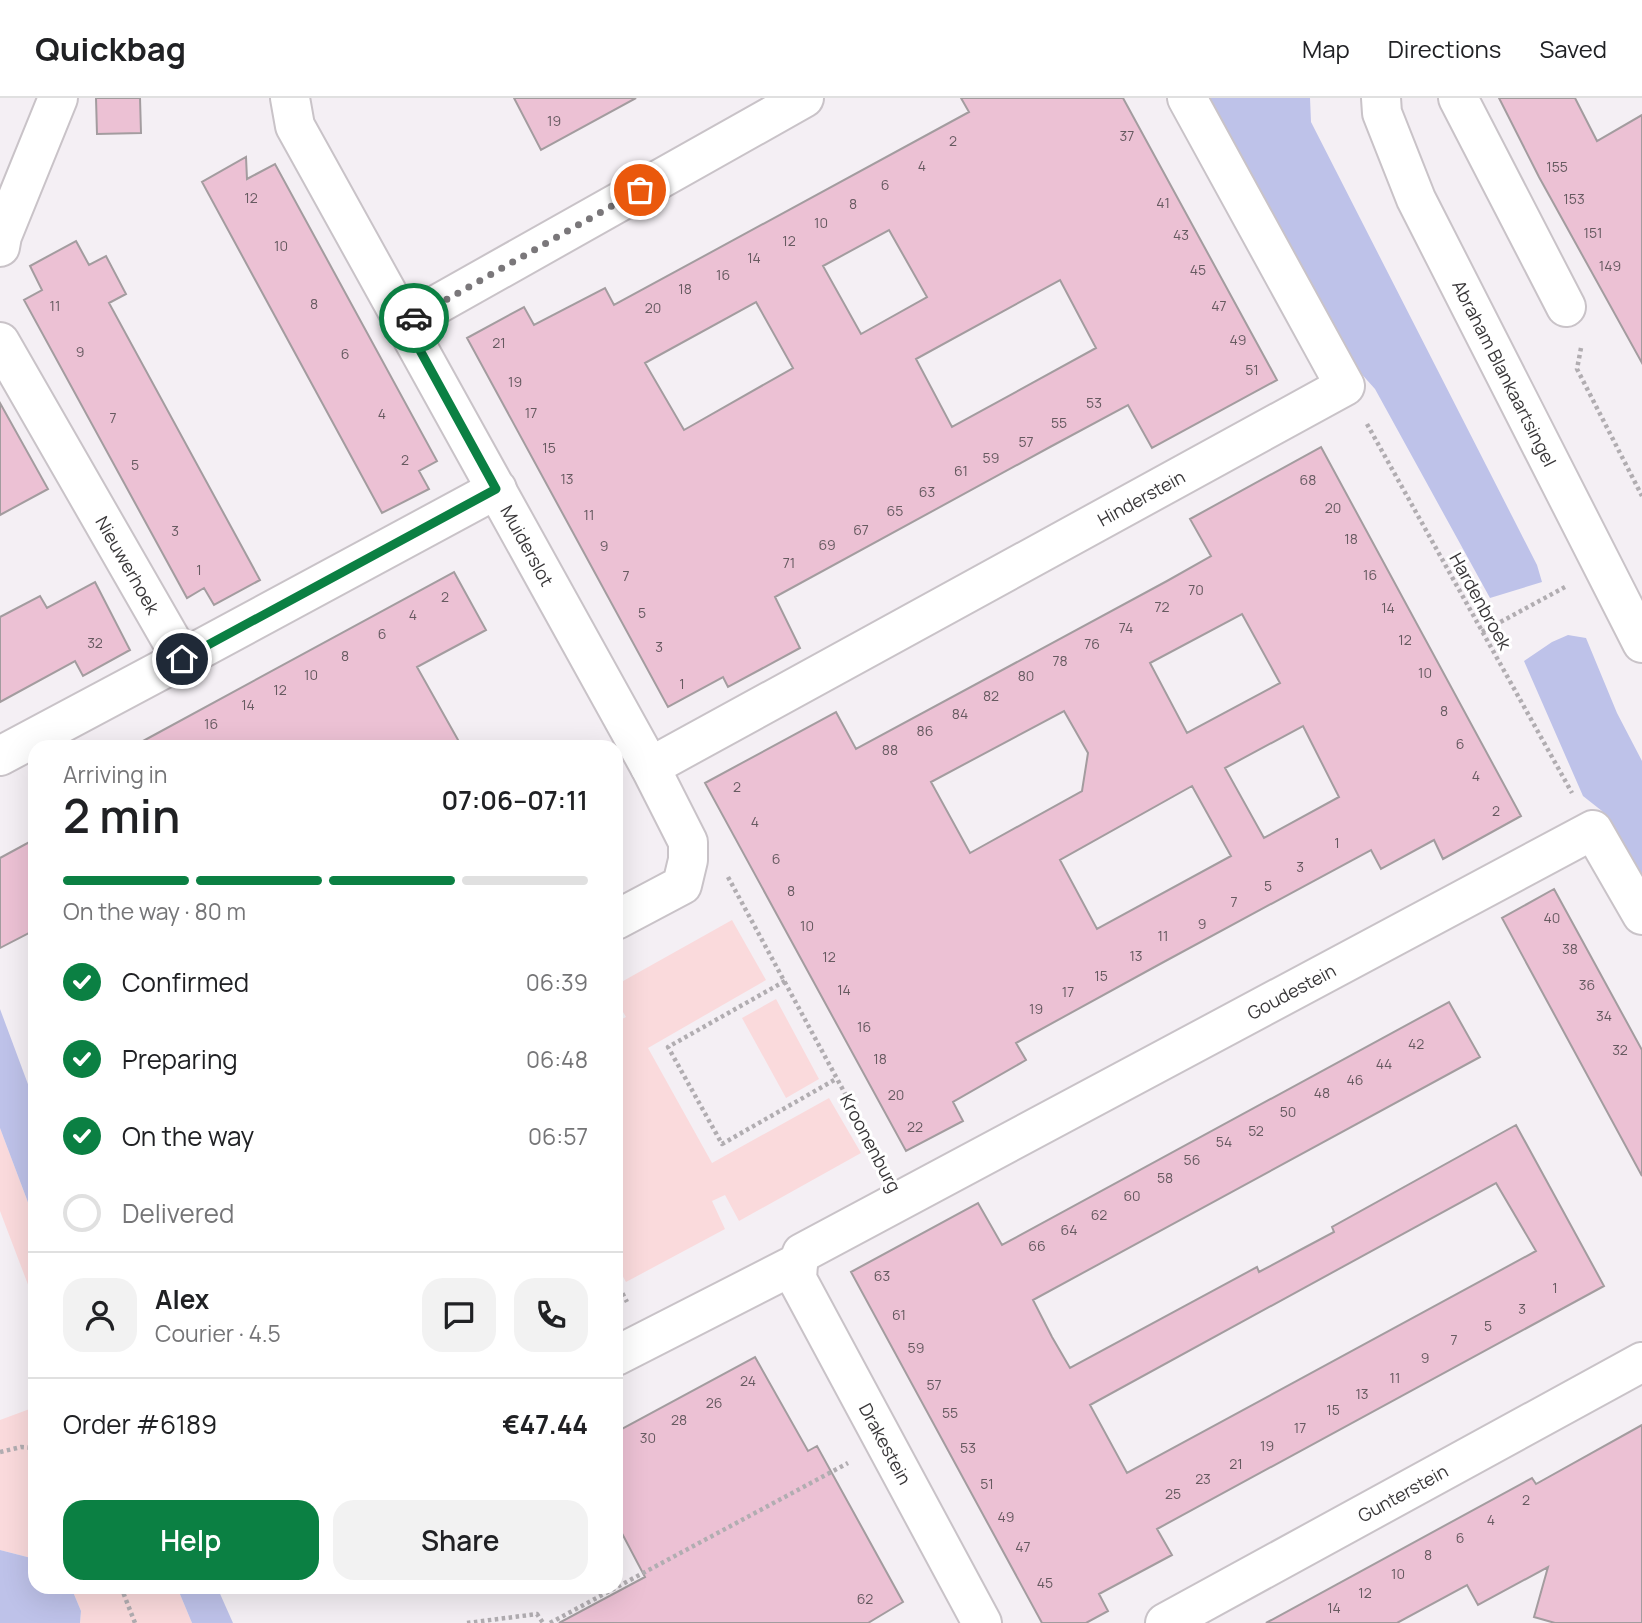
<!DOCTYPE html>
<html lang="en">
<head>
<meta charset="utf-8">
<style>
	:root { --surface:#fff; --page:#f2f2f2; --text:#202124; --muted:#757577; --line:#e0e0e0; --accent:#0b8043 }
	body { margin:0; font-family:Manrope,sans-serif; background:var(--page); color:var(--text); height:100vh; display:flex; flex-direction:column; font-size:26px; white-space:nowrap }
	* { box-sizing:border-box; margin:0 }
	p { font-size:23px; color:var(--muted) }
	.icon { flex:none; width:38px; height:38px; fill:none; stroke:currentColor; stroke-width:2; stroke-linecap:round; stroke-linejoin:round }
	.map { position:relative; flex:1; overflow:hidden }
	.panel { position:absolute; left:28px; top:642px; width:595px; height:854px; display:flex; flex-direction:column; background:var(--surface); border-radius:21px; box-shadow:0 7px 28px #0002 }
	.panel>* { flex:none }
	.pin { position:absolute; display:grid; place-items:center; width:60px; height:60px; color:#fff; margin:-30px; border:4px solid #fff; border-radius:50%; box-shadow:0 2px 7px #0007 }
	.courier { position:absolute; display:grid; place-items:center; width:70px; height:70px; margin:-35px; border:5px solid #0b8043; border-radius:50%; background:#fff; color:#222; box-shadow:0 2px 9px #0007 }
	.headline em { font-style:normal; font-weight:600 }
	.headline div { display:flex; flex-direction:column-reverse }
	.headline { display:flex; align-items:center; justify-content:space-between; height:119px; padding:0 35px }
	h1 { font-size:46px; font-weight:600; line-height:52px }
	.bar { display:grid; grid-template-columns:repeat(4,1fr); gap:10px 7px; align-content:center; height:84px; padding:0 35px }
	.bar i { height:9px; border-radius:5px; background:var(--line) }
	.bar .active { background:var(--accent) }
	.bar p { grid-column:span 4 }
	.line { display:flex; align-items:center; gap:18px; padding:0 35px; border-top:2px solid var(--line) }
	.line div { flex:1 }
	.round { display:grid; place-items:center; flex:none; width:74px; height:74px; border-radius:21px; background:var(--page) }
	ol { padding:0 35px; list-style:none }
	li { display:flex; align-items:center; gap:21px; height:77px }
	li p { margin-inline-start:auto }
	li .icon { padding:7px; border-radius:50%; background:var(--accent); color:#fff; stroke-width:4 }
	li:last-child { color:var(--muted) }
	li i { width:38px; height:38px; border:4px solid var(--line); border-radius:50% }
	.cta { display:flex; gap:14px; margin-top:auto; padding:14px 35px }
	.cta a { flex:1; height:80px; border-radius:21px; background:var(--accent); color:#fff; font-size:28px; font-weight:600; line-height:80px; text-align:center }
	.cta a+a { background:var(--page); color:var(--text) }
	header { display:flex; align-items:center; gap:42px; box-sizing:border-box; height:98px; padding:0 35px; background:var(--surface); border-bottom:2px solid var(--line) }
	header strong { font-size:33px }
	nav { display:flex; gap:38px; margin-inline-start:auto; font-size:24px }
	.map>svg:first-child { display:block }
	.green { fill:#fadadc }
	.water { fill:#bec2e9 }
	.building { fill:#ecc1d4; stroke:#a39c9f; stroke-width:2; fill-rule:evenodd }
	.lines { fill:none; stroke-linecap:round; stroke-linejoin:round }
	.minor-casing { stroke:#c9c3c8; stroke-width:42 }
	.path { stroke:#b1adb1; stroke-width:4.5; stroke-dasharray:3.5 3.5; stroke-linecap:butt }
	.minor { stroke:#fff; stroke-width:38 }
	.done { stroke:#7a777a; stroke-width:7; stroke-dasharray:0 12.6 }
	.route { stroke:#0b8043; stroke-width:9 }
	.labels { text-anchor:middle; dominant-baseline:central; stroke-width:6; stroke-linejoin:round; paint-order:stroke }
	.number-label { font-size:14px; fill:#665a60 }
	.street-label { font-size:18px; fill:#393739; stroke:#fff }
</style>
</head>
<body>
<header>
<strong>Quickbag</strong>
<nav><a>Map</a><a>Directions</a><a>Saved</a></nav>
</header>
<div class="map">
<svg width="1642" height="1525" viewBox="0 0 1642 1525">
	<rect width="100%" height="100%" fill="#f4eff4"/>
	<path class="green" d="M732 822 766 882 648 950 712 1065 829 1000 861 1055 739 1123 725 1097 712 1103 725 1131 626 1184 616 1166V924L626 919 616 902V887Z
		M776 901 819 981 786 1000 742 920Z
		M0 1030 35 1123V1205L0 1113Z
		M35 1309V1461L0 1452V1322Z
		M71 1489H177L192 1525H80L81 1513Z"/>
	<path class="water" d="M1209 0H1310L1311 24 1537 467 1542 484 1490 500 1375 291 1358 272Z
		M1568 537 1586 540 1617 615 1642 663V785L1602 713 1583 698 1524 563 1552 544Z
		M0 911 35 1005V1123L0 1030Z
		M0 1452 35 1461V1489H71L81 1513 80 1525H0Z
		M177 1489H217L233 1525H192Z"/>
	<path class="building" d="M96 0H140L141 35 97 36Z
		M514 0H636L541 52Z
		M961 0H1123L1277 282 1152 350 1128 307 1050 349 775 499 800 550 728 589 723 579 668 609 467 240 524 209 534 227 605 190 614 207 969 14ZM889 132 927 199 861 236 823 168ZM1060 182 1096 250 952 329 916 261ZM756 204 793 270 684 332 645 265Z
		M1499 0H1575L1597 43 1642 17V265L1539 79Z
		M246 59 247 81 275 66 437 363 419 373 429 391 382 415 202 84Z
		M76 143 89 167 106 158 126 196 109 205 260 482 214 507 204 490 187 500 24 202 42 192 30 168Z
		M0 305 48 391 0 417Z
		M1321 349 1521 718 1443 761 1434 742 1381 771 1371 752 1160 866 1016 945 1026 962 953 1004 963 1023 906 1053 705 685 836 614 856 651 1167 483 1211 458 1190 421ZM1242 516 1280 585 1187 635 1150 565ZM1064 613 1088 655 1082 693 970 755 931 684ZM1303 628 1339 699 1264 740 1225 670ZM1192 688 1231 758 1097 831 1060 762Z
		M454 474 486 532 417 569 462 649H132Z
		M95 484 130 552 83 578 75 563 0 604V519L40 498 47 510Z
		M35 741V832L0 850V760Z
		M1554 791 1642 952V1078L1502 820Z
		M1449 904 1480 959 1033 1202 1052 1239 1070 1270 1257 1169 1259 1174 1302 1151 1334 1134 1332 1129 1516 1027 1604 1188 1157 1431 1172 1457 1099 1496 1108 1513 1086 1525H1042L851 1174 978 1105 1002 1147ZM1496 1085 1536 1153 1127 1375 1090 1307Z
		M755 1259 808 1353 817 1348 903 1504 868 1525H559L645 1479 616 1424V1334Z
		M1642 1327V1525H1555L1534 1519 1548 1469 1478 1507 1467 1487 1397 1525H1266L1532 1380 1536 1386Z"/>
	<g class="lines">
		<g class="minor-casing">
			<g id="minor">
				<path id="s1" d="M290 0 295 28 650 669 688 744V762L682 787 616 822"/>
				<path id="s2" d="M1381 0 1382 15 1416 101 1642 545"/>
				<path d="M1458 0 1566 209"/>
				<path d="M0 149 2 138 58 0"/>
				<path d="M406 224 804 0"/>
				<path id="s3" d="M0 244 182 561 497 391"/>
				<path d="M0 658 182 561"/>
				<path id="s4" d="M650 669 1345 288 1187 0"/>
				<path id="s5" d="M798 1165 797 1181 982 1525"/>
				<path id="s6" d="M616 1258 798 1165 802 1155 1593 732 1642 817"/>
				<path id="s7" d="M1165 1525 1642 1264"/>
			</g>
		</g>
		<path class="path" d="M1581 250 1577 271 1642 398
			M1367 326 1572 695
			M1482 534 1565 489
			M728 779 882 1064
			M785 883 668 949 722 1046 836 981
			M616 1183 627 1204
			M0 1354 21 1349 35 1350
			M121 1489 135 1525
			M467 1525 537 1516 543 1525
			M550 1525 848 1365"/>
		<use href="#minor" class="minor"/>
	</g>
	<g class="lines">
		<path class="done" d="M414 220 640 92"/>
		<path class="route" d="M182 561 496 391 405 225 414 220"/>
	</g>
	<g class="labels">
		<g class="number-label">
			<text x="554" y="22">19</text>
			<text x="1127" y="37">37</text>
			<text x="953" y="42">2</text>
			<text x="922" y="67">4</text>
			<text x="1557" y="68">155</text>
			<text x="885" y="86">6</text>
			<text x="251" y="99">12</text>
			<text x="1574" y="100">153</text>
			<text x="1163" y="104">41</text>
			<text x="853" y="105">8</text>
			<text x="821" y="124">10</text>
			<text x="1593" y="134">151</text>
			<text x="1181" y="136">43</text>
			<text x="789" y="142">12</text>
			<text x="281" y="147">10</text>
			<text x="754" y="159">14</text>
			<text x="1610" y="167">149</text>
			<text x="1198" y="171">45</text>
			<text x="723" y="176">16</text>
			<text x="685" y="190">18</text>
			<text x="314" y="205">8</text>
			<text x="55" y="207">11</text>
			<text x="1219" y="207">47</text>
			<text x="653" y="209">20</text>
			<text x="1238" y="241">49</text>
			<text x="499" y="244">21</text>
			<text x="80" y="253">9</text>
			<text x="345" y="255">6</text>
			<text x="1252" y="271">51</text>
			<text x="515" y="283">19</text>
			<text x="1094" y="304">53</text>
			<text x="531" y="314">17</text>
			<text x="382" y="315">4</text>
			<text x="113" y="319">7</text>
			<text x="1059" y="324">55</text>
			<text x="1026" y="343">57</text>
			<text x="549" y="349">15</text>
			<text x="991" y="359">59</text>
			<text x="405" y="361">2</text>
			<text x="135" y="366">5</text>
			<text x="961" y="372">61</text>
			<text x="567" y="380">13</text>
			<text x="1308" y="381">68</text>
			<text x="927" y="393">63</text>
			<text x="1333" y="409">20</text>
			<text x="895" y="412">65</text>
			<text x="589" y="416">11</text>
			<text x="861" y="431">67</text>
			<text x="175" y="432">3</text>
			<text x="1351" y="440">18</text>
			<text x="827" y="446">69</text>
			<text x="604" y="447">9</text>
			<text x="789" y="464">71</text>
			<text x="199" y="471">1</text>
			<text x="1370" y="476">16</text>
			<text x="626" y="477">7</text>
			<text x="1196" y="491">70</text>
			<text x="445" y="498">2</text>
			<text x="1162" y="508">72</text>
			<text x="1388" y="509">14</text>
			<text x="642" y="514">5</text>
			<text x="413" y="516">4</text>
			<text x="1126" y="529">74</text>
			<text x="382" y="535">6</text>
			<text x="1405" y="541">12</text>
			<text x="95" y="544">32</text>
			<text x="1092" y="545">76</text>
			<text x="659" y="548">3</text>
			<text x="345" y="557">8</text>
			<text x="1060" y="562">78</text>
			<text x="1425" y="574">10</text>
			<text x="311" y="576">10</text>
			<text x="1026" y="577">80</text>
			<text x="682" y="585">1</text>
			<text x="280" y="591">12</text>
			<text x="991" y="597">82</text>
			<text x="248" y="606">14</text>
			<text x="1444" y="612">8</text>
			<text x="960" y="615">84</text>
			<text x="211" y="625">16</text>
			<text x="925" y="632">86</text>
			<text x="1460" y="645">6</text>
			<text x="890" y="651">88</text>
			<text x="1476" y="677">4</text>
			<text x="737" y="688">2</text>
			<text x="1496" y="712">2</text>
			<text x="755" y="723">4</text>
			<text x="1337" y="744">1</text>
			<text x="776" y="760">6</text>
			<text x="1300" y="768">3</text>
			<text x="1268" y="787">5</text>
			<text x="791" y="792">8</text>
			<text x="1234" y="803">7</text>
			<text x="1552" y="819">40</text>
			<text x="1202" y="825">9</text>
			<text x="807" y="827">10</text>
			<text x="1163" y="837">11</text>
			<text x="1570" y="850">38</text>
			<text x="1136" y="857">13</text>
			<text x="829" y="858">12</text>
			<text x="1101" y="877">15</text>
			<text x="1587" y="886">36</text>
			<text x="844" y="891">14</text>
			<text x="1068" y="893">17</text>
			<text x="1036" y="910">19</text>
			<text x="1604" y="917">34</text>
			<text x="864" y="928">16</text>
			<text x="1416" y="945">42</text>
			<text x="1620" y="951">32</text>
			<text x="880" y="960">18</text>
			<text x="1384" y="965">44</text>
			<text x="1355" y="981">46</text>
			<text x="1322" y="994">48</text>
			<text x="896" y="996">20</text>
			<text x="1288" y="1013">50</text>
			<text x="915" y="1028">22</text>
			<text x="1256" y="1032">52</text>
			<text x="1224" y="1043">54</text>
			<text x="1192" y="1061">56</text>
			<text x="1165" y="1079">58</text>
			<text x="1132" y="1097">60</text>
			<text x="1099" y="1116">62</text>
			<text x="1069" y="1131">64</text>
			<text x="1037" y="1147">66</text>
			<text x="882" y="1177">63</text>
			<text x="1555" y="1189">1</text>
			<text x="1522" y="1210">3</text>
			<text x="899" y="1216">61</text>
			<text x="1488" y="1227">5</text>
			<text x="1454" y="1241">7</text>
			<text x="916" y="1249">59</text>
			<text x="1425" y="1259">9</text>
			<text x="1395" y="1279">11</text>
			<text x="748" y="1282">24</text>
			<text x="934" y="1286">57</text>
			<text x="1362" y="1295">13</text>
			<text x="714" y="1304">26</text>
			<text x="1333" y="1311">15</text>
			<text x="950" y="1314">55</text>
			<text x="679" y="1321">28</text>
			<text x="1300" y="1329">17</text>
			<text x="648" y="1339">30</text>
			<text x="1267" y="1347">19</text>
			<text x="968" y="1349">53</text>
			<text x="1236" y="1365">21</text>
			<text x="1203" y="1380">23</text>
			<text x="987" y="1385">51</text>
			<text x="1173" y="1395">25</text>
			<text x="1526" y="1401">2</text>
			<text x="1006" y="1418">49</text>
			<text x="1491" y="1421">4</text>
			<text x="1460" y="1439">6</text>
			<text x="1023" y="1448">47</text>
			<text x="1428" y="1456">8</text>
			<text x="1398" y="1475">10</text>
			<text x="1045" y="1484">45</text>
			<text x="1365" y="1494">12</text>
			<text x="865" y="1500">62</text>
			<text x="1334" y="1509">14</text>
		</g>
		<g class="street-label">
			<text stroke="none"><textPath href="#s2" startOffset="303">Abraham Blankaartsingel</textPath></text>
			<text stroke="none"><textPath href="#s4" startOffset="560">Hinderstein</textPath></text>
			<text stroke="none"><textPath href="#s1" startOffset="508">Muiderslot</textPath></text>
			<text stroke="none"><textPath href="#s3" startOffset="257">Nieuwerhoek</textPath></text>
			<text transform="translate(1481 503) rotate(61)">Hardenbroek</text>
			<text stroke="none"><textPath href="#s6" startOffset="770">Goudestein</textPath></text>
			<text transform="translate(871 1045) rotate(62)">Kroonenburg</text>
			<text stroke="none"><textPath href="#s5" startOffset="203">Drakestein</textPath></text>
			<text stroke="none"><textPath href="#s7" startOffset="271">Gunterstein</textPath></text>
		</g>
	</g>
</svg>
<div class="pin" style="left:640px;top:92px;background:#ea580c"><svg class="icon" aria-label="bag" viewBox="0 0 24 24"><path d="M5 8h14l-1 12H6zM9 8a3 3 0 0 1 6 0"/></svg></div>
<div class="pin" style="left:182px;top:561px;background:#1f2937"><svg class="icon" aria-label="home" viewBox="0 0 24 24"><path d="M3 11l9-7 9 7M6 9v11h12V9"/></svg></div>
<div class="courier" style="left:414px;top:220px"><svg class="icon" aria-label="car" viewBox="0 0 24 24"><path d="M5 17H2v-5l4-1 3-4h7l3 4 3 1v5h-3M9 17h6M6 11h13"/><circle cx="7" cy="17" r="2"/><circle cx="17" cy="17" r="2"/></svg></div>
<section class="panel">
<div class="headline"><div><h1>2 min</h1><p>Arriving in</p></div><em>07:06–07:11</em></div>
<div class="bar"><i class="active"></i><i class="active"></i><i class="active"></i><i></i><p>On the way · 80 m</p></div>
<ol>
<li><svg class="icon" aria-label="check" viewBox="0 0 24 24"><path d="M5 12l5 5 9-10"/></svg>Confirmed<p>06:39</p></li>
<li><svg class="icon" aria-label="check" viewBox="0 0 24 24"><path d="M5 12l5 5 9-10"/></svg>Preparing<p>06:48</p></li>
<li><svg class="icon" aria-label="check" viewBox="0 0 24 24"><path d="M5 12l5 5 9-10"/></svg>On the way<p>06:57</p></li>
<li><i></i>Delivered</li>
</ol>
<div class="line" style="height:126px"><a class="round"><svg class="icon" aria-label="person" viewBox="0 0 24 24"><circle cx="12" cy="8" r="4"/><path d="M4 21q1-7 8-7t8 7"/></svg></a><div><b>Alex</b><p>Courier · 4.5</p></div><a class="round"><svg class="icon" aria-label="chat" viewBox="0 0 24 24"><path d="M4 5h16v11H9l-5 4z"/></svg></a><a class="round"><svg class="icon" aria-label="phone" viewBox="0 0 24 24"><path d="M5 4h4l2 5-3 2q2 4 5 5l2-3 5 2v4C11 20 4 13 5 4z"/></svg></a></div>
<div class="line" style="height:91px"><div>Order #6189</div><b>€47.44</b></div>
<div class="cta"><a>Help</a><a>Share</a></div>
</section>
</div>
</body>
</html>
